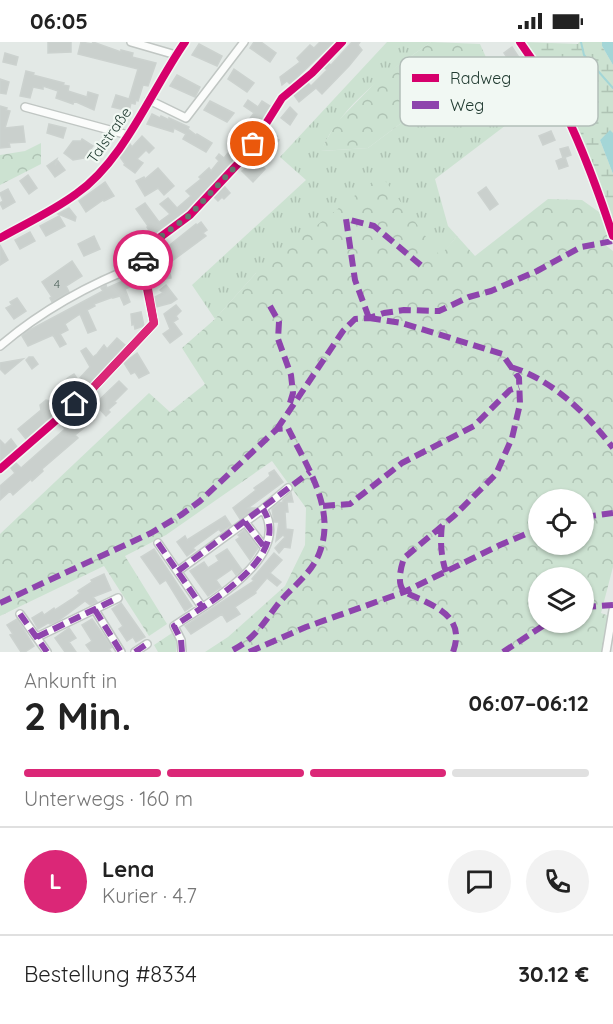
<!DOCTYPE html>
<html lang="de">
<head>
<meta charset="utf-8">
<style>
	:root { --surface:#fff; --page:#f2f2f2; --text:#222; --muted:#767676; --line:#e0e0e0; --accent:#db2777 }
	body { margin:0; font-family:Quicksand,sans-serif; background:var(--page); color:var(--text); height:100vh; display:flex; flex-direction:column; font-size:22px; white-space:nowrap }
	* { box-sizing:border-box; margin:0 }
	p { font-size:20px; color:var(--muted) }
	.icon { flex:none; width:33px; height:33px; fill:none; stroke:currentColor; stroke-width:2; stroke-linecap:round; stroke-linejoin:round }
	.map { position:relative; height:610px; overflow:hidden }
	.sheet { display:flex; flex-direction:column; background:var(--surface); flex:1 }
	.sheet>* { flex:none }
	.fabs { position:absolute; left:528px; top:447px; display:grid; gap:12px }
	.fabs a { display:grid; place-items:center; width:66px; height:66px; border-radius:50%; background:var(--surface); box-shadow:0 2px 4px #0004; font-size:30px }
	.pin { position:absolute; display:grid; place-items:center; width:51px; height:51px; color:#fff; margin:-26px; border:3px solid #fff; border-radius:50%; box-shadow:0 2px 6px #0007 }
	.courier { position:absolute; display:grid; place-items:center; width:60px; height:60px; margin:-30px; border:4px solid #db2777; border-radius:50%; background:#fff; color:#222; box-shadow:0 2px 8px #0007 }
	.headline em { font-style:normal; font-weight:800 }
	.headline div { display:flex; flex-direction:column-reverse }
	.headline { display:flex; align-items:center; justify-content:space-between; height:102px; padding:0 24px }
	h1 { font-size:39px; font-weight:800; line-height:45px }
	.bar { display:grid; grid-template-columns:repeat(4,1fr); gap:9px 6px; align-content:center; height:72px; padding:0 24px }
	.bar i { height:8px; border-radius:4px; background:var(--line) }
	.bar .selected { background:var(--accent) }
	.bar p { grid-column:span 4 }
	.line { display:flex; align-items:center; gap:15px; padding:0 24px; border-top:2px solid var(--line) }
	.line div { flex:1 }
	.round { display:grid; place-items:center; flex:none; width:63px; height:63px; border-radius:32px; background:var(--page) }
	.status { display:flex; justify-content:space-between; align-items:center; height:42px; padding:0 30px; background:var(--surface); direction:ltr }
	.status svg { height:16px; fill:currentColor }
	.map>svg:first-child { display:block }
	.grass { fill:url(#grass-tufts) }
	.forest { fill:url(#forest-crowns); fill-rule:evenodd }
	.wetland { fill:url(#wetland-marsh) }
	.water { fill:#a4d6d7 }
	.lines { fill:none; stroke-linecap:round; stroke-linejoin:round }
	.stream { stroke:#a4d6d7; stroke-width:2 }
	.building { fill:#cad0cd; stroke:#ccd2cf; stroke-width:1.5 }
	.street-casing { stroke:#c0c6c3; stroke-width:10 }
	.street { stroke:#fbfcfb; stroke-width:7 }
	.quiet { stroke:#8e44ad; stroke-width:6; stroke-dasharray:12 6; stroke-linecap:butt }
	.cycleway-casing { stroke:#f1f8f3; stroke-width:11 }
	.cycleway { stroke:#d6006c; stroke-width:8 }
	.done { stroke:#657870; stroke-width:6; stroke-dasharray:0 10.8 }
	.route { stroke:#db2777; stroke-width:8 }
	.labels { text-anchor:middle; dominant-baseline:central; stroke-width:4.5; stroke-linejoin:round; paint-order:stroke }
	.number-label { font-size:12px; fill:#4c6159 }
	.street-label { font-size:15px; fill:#213b31; stroke:#f1f8f3 }
	.key { fill:#f1f8f3; stroke:#b3bfb9; stroke-width:1.5 }
	.key-label { font-size:16px; fill:#213b31 }
</style>
</head>
<body>
<div class="status"><b>06:05</b><svg viewBox="0 0 49 12"><path d="M0 12V9h3v3zM5 12V6h3v6zM10 12V3h3v9zM15 12V0h3v12zM26 1h20v11H26zM47 4h2v5h-2z"/></svg></div>
<div class="map">
<svg width="613" height="610" viewBox="0 0 613 610">
	<defs>
		<pattern id="grass-tufts" width="24" height="20" patternUnits="userSpaceOnUse" patternTransform="scale(1.5)"><rect width="24" height="20" fill="#cce2d1"/><path d="M3 7l-1-3M5 7V3M7 7l1-3M15 17l-1-3M17 17v-4M19 17l1-3" fill="none" stroke="#afc3b4"/></pattern>
		<pattern id="forest-crowns" width="20" height="18" patternUnits="userSpaceOnUse" patternTransform="scale(1.5)"><rect width="20" height="18" fill="#cce2d1"/><path d="M2 6a3 3 0 1 1 6 0M12 15a3 3 0 1 1 6 0" fill="none" stroke="#afc3b4"/></pattern>
		<pattern id="wetland-marsh" width="20" height="14" patternUnits="userSpaceOnUse" patternTransform="scale(1.5)"><rect width="20" height="14" fill="#cce2d1"/><path d="M1 5h8M5 5V1M11 12h8M15 12V8" fill="none" stroke="#afc3b4"/></pattern>
	</defs>
	<rect width="100%" height="100%" fill="#e3e9e6"/>
	<path class="grass" d="M387 0H431C389 30 342 61 321 109L368 106 432 58 514 77 435 137 448 184 457 194 441 214 256 231 215 277 192 243 306 138 280 115Z"/>
	<path class="forest" d="M431 0 480 2 514 77 432 58 368 106 320 109 337 80 379 37Z
		M41 101V122L0 143V113L25 109Z
		M381 133 440 214 457 194 475 214 548 157 582 158 599 170 608 193 604 202 613 209V525L601 571 609 574 602 610H205L228 595 285 544 305 503 306 466 272 419 166 493 125 514 167 582 149 594 104 524 0 574V492L149 351 170 370 205 342 182 306 215 277 256 231ZM538 458H584V502H538ZM538 536H584V580H538Z
		M172 591 176 598V610H158L154 603Z"/>
	<path class="wetland" d="M524 0 578 2 579 0H602V4L613 23V91L610 89 600 98 613 132V186C600 145 588 103 568 65 556 42 540 21 524 0Z"/>
	<path class="water" d="M602 0H613V23L602 4Z
		M610 88 613 91V132L600 98Z"/>
	<g class="lines">
		<path class="stream" d="M581 0 584 13 613 46"/>
	</g>
	<path class="building" d="M48 0H71V10L48 11Z
		M81 0 92 2 93 0 121 10V8L133 11 132 15 156 21 148 44 143 43 138 59 136 58 135 62 131 61 129 69 112 65 116 53 129 57 138 27 78 12Z
		M254 0H261L276 11 270 20 250 6Z
		M320 0H334L290 42 287 39 282 43 280 35 300 20 297 16 310 3 314 6Z
		M352 0H360L358 3 362 8 349 24 322 52 316 46 299 60 294 53 308 41 311 44 327 28 325 26 329 22 331 23Z
		M199 2 222 14 217 24 192 13Z
		M512 5 520 17 524 15 529 24 524 27 522 24 520 26 514 17 510 20 504 11Z
		M5 11 18 15 16 23 3 20Z
		M234 27 254 41 247 50 228 37Z
		M26 29 34 31 33 33 64 41 63 43 69 44 68 49 87 55 88 50 98 53 94 68 74 59 73 62 56 56 58 49 43 44V47L33 45 30 56 20 54Z
		M177 33 200 45 195 55 170 44Z
		M0 37 9 40 6 52 0 51Z
		M248 58 258 65 262 59 270 64 244 107 186 169 142 202 141 206 127 211 123 203 149 188 147 185 148 184 136 167 145 161 159 180 170 172 160 162 168 156 177 166 191 154 186 149 201 137 199 135 209 126 211 129 219 119 216 116 219 112 224 116 237 100 234 98 254 71 244 64Z
		M210 59 234 71 227 80 204 68Z
		M0 64 7 66 6 68 10 69 5 86 23 84 25 100 9 101 10 105 0 106Z
		M290 65 297 72 290 83 281 76Z
		M152 72 160 76 161 74 169 78V76L189 85 188 87 196 93 197 92 212 101 206 110 183 97 186 92 174 86 173 90 147 82Z
		M49 82 66 86 63 96 47 91Z
		M269 88 277 94 275 96 279 98 268 113 258 105Z
		M551 89 555 98 543 103 539 94Z
		M142 94 154 106 149 111 146 108 137 117 143 121 135 131 124 123 125 122 120 115 130 102 132 105Z
		M82 97 93 104 84 116 73 118 64 111 73 99H81Z
		M568 105 571 113 563 116 560 107Z
		M565 115 568 124 559 127 556 119Z
		M57 117 55 123 58 119 65 128 55 135 47 124Z
		M255 118 265 127 253 140 242 129Z
		M158 126 174 144 164 153 158 146 145 154 136 139 144 135 145 137Z
		M28 133 37 146 29 152 20 139Z
		M105 140 114 154 104 159 103 158 86 170 79 159Z
		M224 144 230 151 224 157 222 155 218 159 214 155Z
		M486 145 498 162 490 168 478 151Z
		M8 147 15 160 3 167 0 161 3 159 0 151Z
		M69 166 76 175 75 179 58 172Z
		M59 174 65 184 46 194 40 184Z
		M201 180 207 188 203 191 206 194 168 222 171 236 155 239 152 223 165 220 156 215 160 209 161 210 196 182 197 183Z
		M30 190 35 199 20 207 15 198Z
		M94 194 100 207 84 214 78 202Z
		M0 203 8 218 0 223Z
		M72 219 82 234 66 244 69 250 52 260 50 256 52 255 42 240Z
		M138 230 139 235 135 237V243L125 247 130 260 124 263 120 254 113 256V255L94 262 95 264 87 268 96 288 88 291 80 272 65 282 68 288 60 292 66 302 60 305 53 293 28 304 22 294 28 289 103 249 101 246 106 243 107 246 123 239 122 236Z
		M166 243 177 257 171 261 156 265 155 255 163 251 160 248Z
		M17 256 26 269 14 277 6 266 12 263 10 260Z
		M176 263 181 269 176 274 178 277 173 280 182 292 170 301 163 292 170 287 164 272Z
		M141 270 144 284 135 287 134 282 132 283 131 272Z
		M117 296 125 303 87 344 26 397 18 387 41 368 40 363 46 358 50 359 66 345 67 343 64 339 69 335 74 332 78 338 90 325 81 309 86 306 93 315 97 312 104 303 107 307Z
		M137 311 149 331 139 336 135 330 131 332 124 321Z
		M29 315H33L38 322 32 327 26 318Z
		M23 317 5 332 0 327V321Z
		M119 339 127 347 114 360 116 361 108 368 110 370 106 374 95 362 83 371 79 366 93 355 97 360Z
		M86 369 94 378 75 393 78 396 42 427 43 429 32 439 31 437 13 453 10 449 0 458V444L15 431 11 426 16 421 21 426 65 387 62 383 68 378 71 382Z
		M11 397 17 405 0 420V398L5 403Z
		M274 428 283 440 248 466H255L240 477 233 466 256 448 254 446 264 439 270 434 269 431Z
		M291 451 293 460H287L288 470H285L286 487 293 488 290 506 284 505 279 511 275 506 285 495 283 493 276 499 279 480H274L272 467 279 461 283 460V458Z
		M225 474 231 483 221 490 219 487 193 506 195 508 187 514 177 500 185 494 187 498Z
		M244 488 258 506 250 518 236 498 240 495 238 493Z
		M154 507 192 564 185 569 166 538 160 542 141 515Z
		M227 507 242 528 236 533 232 527 216 538 221 545 208 554 190 529 204 520 208 526 219 519 216 514Z
		M274 511 282 518 270 531 281 540 277 544 267 536 255 550 256 551 235 565 240 572 227 580 222 572 191 592 185 584 254 539 252 537Z
		M104 532 111 548 93 555 97 560 90 563 85 559 58 579 50 582 48 581 38 587 32 576 42 570 44 573 54 566 55 568 72 557 80 551 78 549 92 540 91 538Z
		M121 561 145 595 136 600 133 595 127 599 119 587 123 584 112 567Z
		M17 577 34 604 25 610H21L10 593 13 592 7 583Z
		M92 577 112 605 109 607 111 610H91L86 603 92 599 82 583Z
		M69 586 76 596 69 600 76 610H65L55 596Z"/>
	<g class="lines">
		<g class="street-casing">
			<path id="street" d="M131 0 176 13
				M520 0C532 18 545 35 556 53 580 98 597 145 613 194
				M149 58 186 76 244 0
				M25 65 128 93
				M0 196C25 182 53 169 76 152 124 119 152 47 185 0
				M0 304C41 269 92 241 142 222
				M0 427 91 348 154 281 142 222 147 205 190 173 247 112 282 56 312 31 342 0
				M245 480 265 506
				M158 501 202 565
				M178 529 263 467 288 446
				M95 568 121 610
				M20 572 47 610
				M37 595 118 556
				M135 610 147 602
				M182 610 181 598 174 584C206 562 294 515 263 467
				M606 610 613 568"/>
		</g>
		<use href="#street" class="street"/>
		<path class="quiet" d="M270 264 279 280 278 297 291 333 293 351 289 364
			M369 276 402 281 502 312 519 336 520 362 512 396 496 432 455 473 404 516C401 525 397 540 403 548 407 552 415 555 420 557 444 568 464 580 453 610
			M369 276 355 238 346 177 374 184 423 225
			M511 325C553 338 587 372 613 406
			M277 387 343 289 355 277 369 276 384 271 404 268 439 269 469 255 491 249 537 229 581 205 613 199
			M323 464 350 462 402 421 474 384 510 348 519 345
			M584 475 613 471
			M245 480 265 506
			M442 483C440 499 441 515 446 530
			M158 501 202 565
			M178 529 310 430
			M0 561 151 491 181 473 200 459 277 387 288 386C307 425 337 468 319 512 311 532 291 546 278 562 262 583 254 598 229 610
			M584 565 613 563
			M95 568 121 610
			M20 572 47 610
			M37 595 118 556
			M135 610 147 602
			M182 610 181 598 174 584C206 562 294 515 263 467
			M249 610 306 585 404 550 500 503 538 487
			M503 610 549 580"/>
		<g class="cycleway-casing">
			<path id="cycleway" d="M520 0C532 18 545 35 556 53 580 98 597 145 613 194
				M0 196C25 182 53 169 76 152 124 119 152 47 185 0
				M0 427 91 348 154 281 142 222 147 205 190 173 247 112 282 56 312 31 342 0"/>
		</g>
		<use href="#cycleway" class="cycleway"/>
	</g>
	<g class="lines">
		<path class="done" d="M143 218 147 205 190 173 247 112 253 102"/>
		<path class="route" d="M75 362 91 348 154 281 143 218"/>
	</g>
	<g class="labels">
		<g class="number-label">
			<text x="57" y="241">4</text>
		</g>
		<g class="street-label">
			<text transform="translate(109 93) rotate(-55)">Talstraße</text>
		</g>
	</g>
	<rect x="400" y="15" width="198" height="69" rx="9" class="key"/>
	<rect x="412" y="32" width="27" height="8" fill="#d6006c"/>
	<rect x="412" y="59" width="27" height="8" fill="#8e44ad"/>
	<g class="key-label">
		<text x="450" y="42">Radweg</text>
		<text x="450" y="69">Weg</text>
	</g>
</svg>
<div class="fabs">
<a><svg class="icon" aria-label="locate" viewBox="0 0 24 24"><circle cx="12" cy="12" r="6"/><path d="M12 2v4M12 18v4M2 12h4M18 12h4"/></svg></a>
<a><svg class="icon" aria-label="layers" viewBox="0 0 24 24"><path d="M12 4l9 5-9 5-9-5zM3 14l9 5 9-5"/></svg></a>
</div>
<div class="pin" style="left:253px;top:102px;background:#ea580c"><svg class="icon" aria-label="bag" viewBox="0 0 24 24"><path d="M5 8h14l-1 12H6zM9 8a3 3 0 0 1 6 0"/></svg></div>
<div class="pin" style="left:75px;top:362px;background:#1f2937"><svg class="icon" aria-label="home" viewBox="0 0 24 24"><path d="M3 11l9-7 9 7M6 9v11h12V9"/></svg></div>
<div class="courier" style="left:143px;top:218px"><svg class="icon" aria-label="car" viewBox="0 0 24 24"><path d="M5 17H2v-5l4-1 3-4h7l3 4 3 1v5h-3M9 17h6M6 11h13"/><circle cx="7" cy="17" r="2"/><circle cx="17" cy="17" r="2"/></svg></div>
</div>
<section class="sheet">
<div class="headline"><div><h1>2 Min.</h1><p>Ankunft in</p></div><em>06:07–06:12</em></div>
<div class="bar"><i class="selected"></i><i class="selected"></i><i class="selected"></i><i></i><p>Unterwegs · 160 m</p></div>
<div class="line" style="height:108px"><b class="round" style="background:var(--accent);color:#fff">L</b><div><b>Lena</b><p>Kurier · 4.7</p></div><a class="round"><svg class="icon" aria-label="chat" viewBox="0 0 24 24"><path d="M4 5h16v11H9l-5 4z"/></svg></a><a class="round"><svg class="icon" aria-label="phone" viewBox="0 0 24 24"><path d="M5 4h4l2 5-3 2q2 4 5 5l2-3 5 2v4C11 20 4 13 5 4z"/></svg></a></div>
<div class="line" style="height:78px"><div>Bestellung #8334</div><b>30.12 €</b></div>
</section>
</body>
</html>
